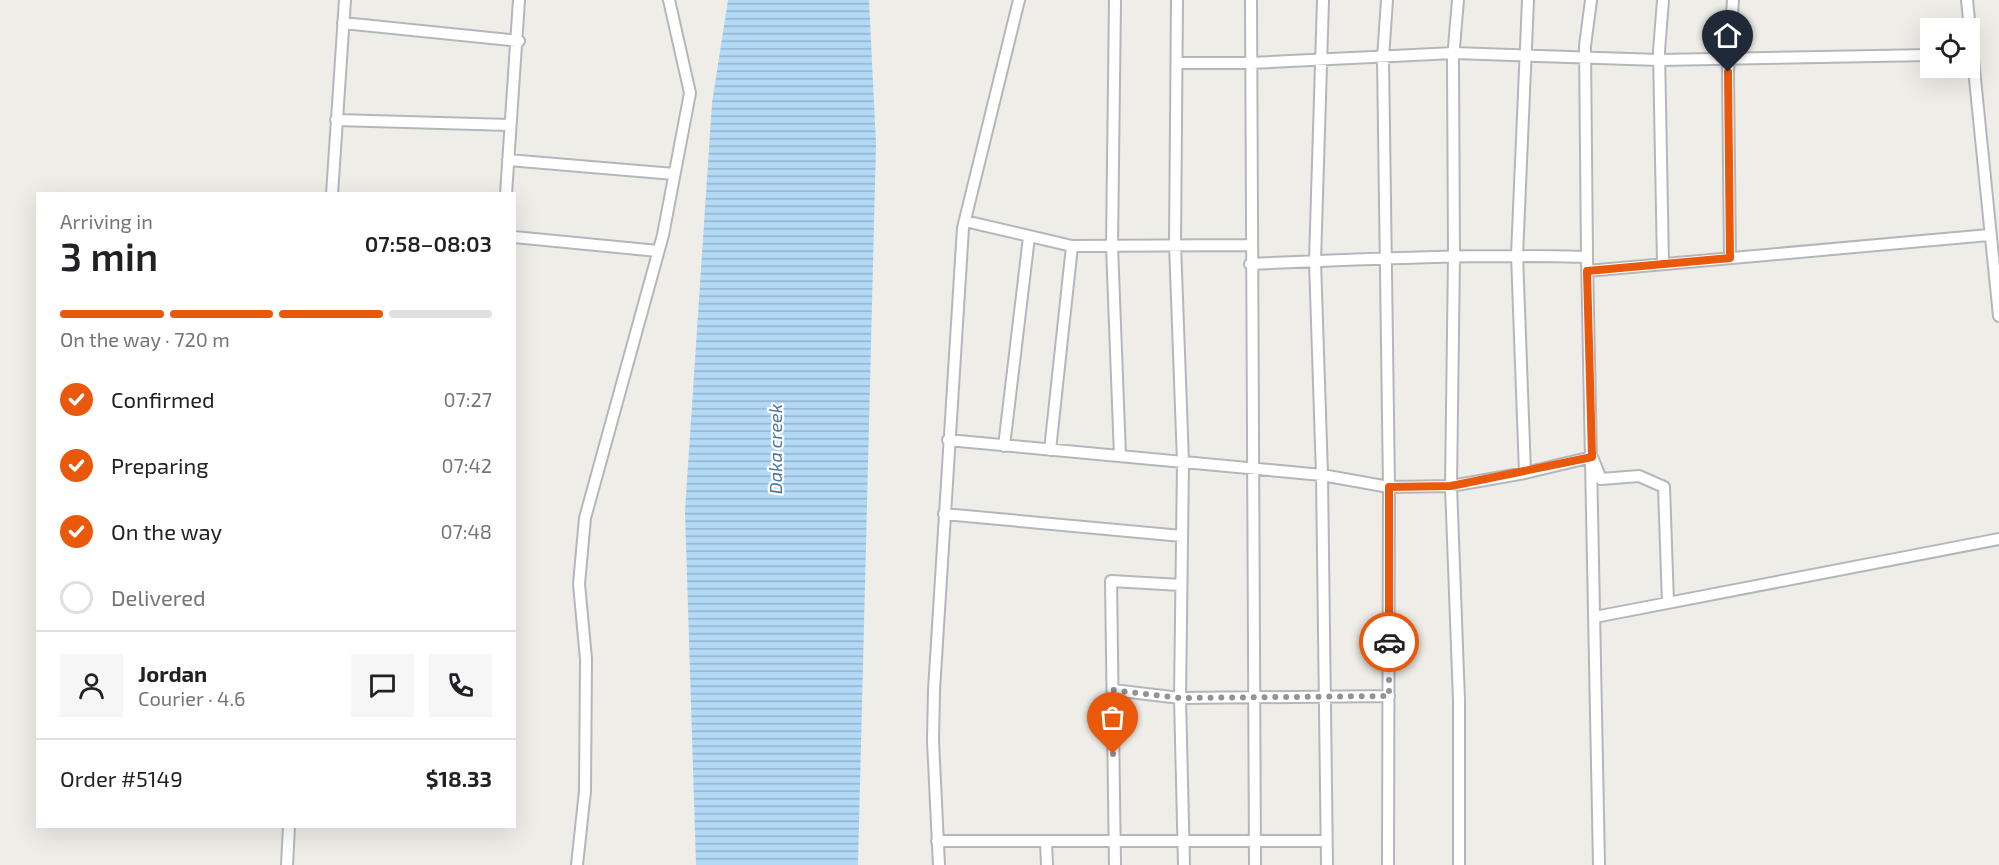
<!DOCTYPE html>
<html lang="en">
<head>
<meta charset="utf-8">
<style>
	:root { --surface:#fff; --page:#f6f6f6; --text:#202124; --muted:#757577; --line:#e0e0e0; --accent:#ea580c }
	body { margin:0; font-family:"Exo 2",sans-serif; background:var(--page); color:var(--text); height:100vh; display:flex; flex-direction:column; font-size:22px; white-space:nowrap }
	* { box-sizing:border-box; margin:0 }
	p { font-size:20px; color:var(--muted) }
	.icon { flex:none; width:33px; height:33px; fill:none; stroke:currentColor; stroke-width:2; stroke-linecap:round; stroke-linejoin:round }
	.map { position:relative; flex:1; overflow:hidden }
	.drawer { position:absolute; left:36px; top:192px; width:480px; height:636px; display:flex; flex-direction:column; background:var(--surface); border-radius:0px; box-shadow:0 6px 24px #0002 }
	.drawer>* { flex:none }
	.fabs { position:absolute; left:1920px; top:18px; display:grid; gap:12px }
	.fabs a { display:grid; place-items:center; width:60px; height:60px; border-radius:0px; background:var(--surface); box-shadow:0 6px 24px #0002; font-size:30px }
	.pin { position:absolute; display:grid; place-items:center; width:51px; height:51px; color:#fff; margin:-62px -26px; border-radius:50% 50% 50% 0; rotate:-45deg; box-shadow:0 0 6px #0007 }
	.pin .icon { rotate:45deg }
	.courier { position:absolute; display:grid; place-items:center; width:60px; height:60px; margin:-30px; border:4px solid #ea580c; border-radius:50%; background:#fff; color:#222; box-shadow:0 2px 8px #0007 }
	.head em { font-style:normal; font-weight:600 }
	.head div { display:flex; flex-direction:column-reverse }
	.head { display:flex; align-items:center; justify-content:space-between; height:102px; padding:0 24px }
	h1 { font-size:39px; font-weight:600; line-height:45px }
	.bar { display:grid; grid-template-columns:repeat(4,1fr); gap:9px 6px; align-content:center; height:72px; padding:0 24px }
	.bar i { height:8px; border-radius:4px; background:var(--line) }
	.bar .current { background:var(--accent) }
	.bar p { grid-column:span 4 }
	.line { display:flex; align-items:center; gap:15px; padding:0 24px; border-top:2px solid var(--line) }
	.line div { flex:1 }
	.round { display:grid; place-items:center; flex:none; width:63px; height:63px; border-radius:0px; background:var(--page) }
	ol { padding:0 24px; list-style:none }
	li { display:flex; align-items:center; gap:18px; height:66px }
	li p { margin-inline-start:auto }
	li .icon { padding:6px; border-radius:50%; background:var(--accent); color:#fff; stroke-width:4 }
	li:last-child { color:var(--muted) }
	li i { width:33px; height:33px; border:3px solid var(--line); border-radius:50% }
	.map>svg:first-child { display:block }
	.water { fill:url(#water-rules) }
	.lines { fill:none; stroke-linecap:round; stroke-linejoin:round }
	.minor-casing { stroke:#b4b7ba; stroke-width:14 }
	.minor { stroke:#fff; stroke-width:10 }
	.done { stroke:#919394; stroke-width:6; stroke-dasharray:0 10.8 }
	.route { stroke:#ea580c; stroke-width:8 }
	.labels { text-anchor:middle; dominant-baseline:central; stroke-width:4.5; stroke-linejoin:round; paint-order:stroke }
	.water-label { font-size:18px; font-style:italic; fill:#4c769d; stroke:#fff }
</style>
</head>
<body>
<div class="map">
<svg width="1999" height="865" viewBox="0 0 1999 865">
	<defs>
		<pattern id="water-rules" width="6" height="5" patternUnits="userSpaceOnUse" patternTransform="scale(1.5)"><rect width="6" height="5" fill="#b2d9f5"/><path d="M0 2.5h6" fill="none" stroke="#94b3ca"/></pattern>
	</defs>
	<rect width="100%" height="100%" fill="#efede8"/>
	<path class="water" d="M728 0H869L876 144 858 865H696L685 511 712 103Z"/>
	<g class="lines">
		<g class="minor-casing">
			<path id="minor" d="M1115 0 1112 246 1120 456
				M1177 0 1175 244 1183 462 1180 698 1184 865
				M1251 0 1255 865
				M1323 0 1315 261 1322 475 1327 865
				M1387 0 1383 58 1389 487 1388 865
				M1458 0 1453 59 1454 256 1451 486 1459 700V865
				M1591 0 1585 46 1587 257 1599 865
				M1663 0 1659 51 1663 264
				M1967 0 1999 316
				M343 23 519 41
				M1177 63H1251L1454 53 1659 60 1930 55
				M336 120 510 125
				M508 160 674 174
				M332 194 345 0
				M506 194 519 0
				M965 221 1072 246 1250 245
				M514 237 658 251
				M1730 258 1728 72 1733 0
				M1250 264C1362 259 1474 254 1587 257
				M1587 271 1989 235
				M948 440 1322 475 1389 487 1451 486 1525 473 1592 457 1601 479 1639 476 1664 487 1668 603
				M1004 446 1029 237
				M1050 450 1072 246
				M1525 473 1517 255 1528 0
				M944 514 1182 536
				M1595 617 1999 539
				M1113 690 1180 698 1389 696
				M937 841H1326
				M1046 842 1047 865
				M287 865 289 826
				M577 865 585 791 586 659 579 584 585 518 663 235 690 93 669 0
				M939 865 933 741 934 690 963 228 1019 0
				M1115 865 1111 581 1181 585"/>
		</g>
		<use href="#minor" class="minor"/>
	</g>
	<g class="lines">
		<path class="done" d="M1113 754V690L1180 698 1389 696V642"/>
		<path class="route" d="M1389 642V487L1451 486 1592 457 1587 271 1730 258 1728 72"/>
	</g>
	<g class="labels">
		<g class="water-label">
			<text transform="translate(775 449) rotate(-90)">Daka creek</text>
		</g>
	</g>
</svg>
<div class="fabs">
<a><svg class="icon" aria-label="locate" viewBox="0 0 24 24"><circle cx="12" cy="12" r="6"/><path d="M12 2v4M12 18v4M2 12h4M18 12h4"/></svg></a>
</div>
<div class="pin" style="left:1113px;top:754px;background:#ea580c"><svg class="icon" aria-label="bag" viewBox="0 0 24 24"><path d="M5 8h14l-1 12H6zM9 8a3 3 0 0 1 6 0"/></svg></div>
<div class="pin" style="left:1728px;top:72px;background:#1f2937"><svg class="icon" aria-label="home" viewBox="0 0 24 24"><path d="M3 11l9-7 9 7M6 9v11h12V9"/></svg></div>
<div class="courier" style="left:1389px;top:642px"><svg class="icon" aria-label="car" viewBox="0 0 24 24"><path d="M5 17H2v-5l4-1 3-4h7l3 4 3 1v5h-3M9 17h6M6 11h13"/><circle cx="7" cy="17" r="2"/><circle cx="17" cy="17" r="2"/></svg></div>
<section class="drawer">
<div class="head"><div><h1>3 min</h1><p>Arriving in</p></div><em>07:58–08:03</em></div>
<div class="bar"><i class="current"></i><i class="current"></i><i class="current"></i><i></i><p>On the way · 720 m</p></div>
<ol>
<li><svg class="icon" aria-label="check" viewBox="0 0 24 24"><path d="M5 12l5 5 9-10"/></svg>Confirmed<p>07:27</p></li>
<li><svg class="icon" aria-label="check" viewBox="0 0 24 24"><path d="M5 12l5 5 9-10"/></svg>Preparing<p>07:42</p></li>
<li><svg class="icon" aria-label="check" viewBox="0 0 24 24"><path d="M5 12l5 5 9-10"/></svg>On the way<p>07:48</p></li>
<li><i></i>Delivered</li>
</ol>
<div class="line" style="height:108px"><a class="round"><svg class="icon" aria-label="person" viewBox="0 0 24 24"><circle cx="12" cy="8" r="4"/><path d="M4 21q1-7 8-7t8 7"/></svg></a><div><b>Jordan</b><p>Courier · 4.6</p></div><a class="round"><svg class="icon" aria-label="chat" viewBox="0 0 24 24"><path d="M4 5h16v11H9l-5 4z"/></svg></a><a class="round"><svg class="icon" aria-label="phone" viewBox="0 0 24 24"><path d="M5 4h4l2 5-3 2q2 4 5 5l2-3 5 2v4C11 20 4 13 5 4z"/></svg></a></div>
<div class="line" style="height:78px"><div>Order #5149</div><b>$18.33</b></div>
</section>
</div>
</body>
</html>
